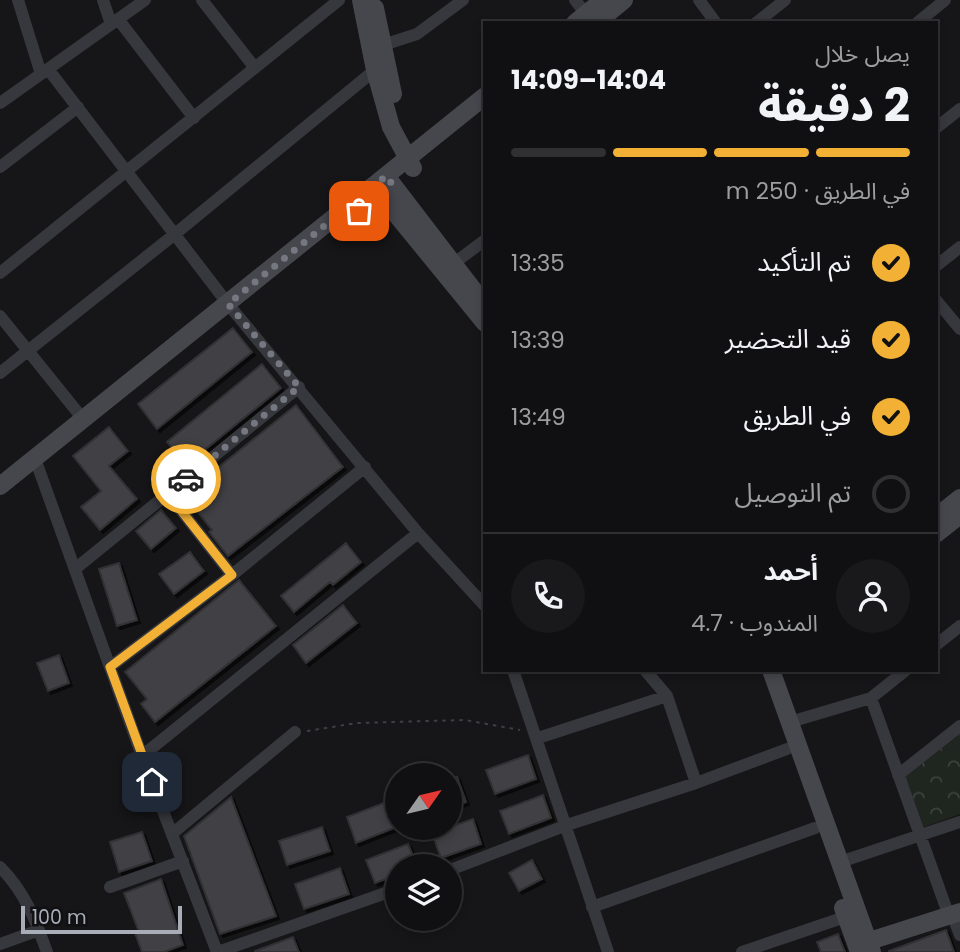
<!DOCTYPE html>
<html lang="ar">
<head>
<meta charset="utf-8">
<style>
	:root { --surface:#101012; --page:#19191b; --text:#f1f3f6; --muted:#9c9d9f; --line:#303032; --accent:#f2b134 }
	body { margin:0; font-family:Poppins,"Noto Sans Arabic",sans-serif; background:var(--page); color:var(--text); direction:rtl; height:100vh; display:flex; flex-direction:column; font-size:26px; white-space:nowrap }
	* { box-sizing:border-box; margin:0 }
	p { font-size:23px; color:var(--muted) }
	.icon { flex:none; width:38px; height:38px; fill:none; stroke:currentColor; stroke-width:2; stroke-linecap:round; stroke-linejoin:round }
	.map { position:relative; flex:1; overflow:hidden; direction:ltr }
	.side { position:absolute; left:483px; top:21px; width:455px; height:651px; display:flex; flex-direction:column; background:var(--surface); border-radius:0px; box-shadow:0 4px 10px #0003,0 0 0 2px var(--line); direction:rtl }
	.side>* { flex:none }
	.needle { width:46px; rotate:56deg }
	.fabs { position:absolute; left:385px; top:763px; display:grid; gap:14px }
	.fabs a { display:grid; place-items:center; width:77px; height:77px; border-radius:50%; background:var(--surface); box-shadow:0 4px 10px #0003,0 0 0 2px var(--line); font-size:35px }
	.scale { position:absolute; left:21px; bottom:18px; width:161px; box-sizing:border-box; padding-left:7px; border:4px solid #a8adb8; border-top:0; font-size:19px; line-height:24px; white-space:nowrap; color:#a8adb8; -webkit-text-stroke:5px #111113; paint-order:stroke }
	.pin { position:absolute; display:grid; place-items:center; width:60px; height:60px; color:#fff; margin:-30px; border-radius:14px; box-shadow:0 4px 10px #0006 }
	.courier { position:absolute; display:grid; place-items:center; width:70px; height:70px; margin:-35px; border:5px solid #f2b134; border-radius:50%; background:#fff; color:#222; box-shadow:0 2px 9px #0007 }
	.summary em { font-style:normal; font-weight:700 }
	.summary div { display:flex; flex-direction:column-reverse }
	.summary { display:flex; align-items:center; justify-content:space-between; height:119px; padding:0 28px }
	h1 { font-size:46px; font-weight:700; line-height:52px }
	.bar { display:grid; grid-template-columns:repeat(4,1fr); gap:10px 7px; align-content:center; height:84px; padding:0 28px }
	.bar i { height:9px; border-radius:5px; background:var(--line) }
	.bar .on { background:var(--accent) }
	.bar p { grid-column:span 4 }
	.line { display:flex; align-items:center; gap:18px; padding:0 28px; border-top:2px solid var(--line) }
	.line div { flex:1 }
	.round { display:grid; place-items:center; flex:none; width:74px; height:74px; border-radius:37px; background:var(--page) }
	ol { padding:0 28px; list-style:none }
	li { display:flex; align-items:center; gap:21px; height:77px }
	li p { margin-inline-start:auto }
	li .icon { padding:7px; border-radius:50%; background:var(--accent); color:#111; stroke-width:4 }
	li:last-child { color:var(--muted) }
	li i { width:38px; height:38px; border:4px solid var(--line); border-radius:50% }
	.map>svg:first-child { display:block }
	.forest { fill:url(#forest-crowns) }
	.building { fill:#404145; stroke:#303034; stroke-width:2; filter:url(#shadow) }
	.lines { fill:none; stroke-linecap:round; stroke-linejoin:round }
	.path { stroke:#3d3f44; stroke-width:2; stroke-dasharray:3.5 5; stroke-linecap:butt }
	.street { stroke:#37383d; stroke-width:12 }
	.secondary { stroke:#45474d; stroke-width:18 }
	.done { stroke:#757880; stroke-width:7; stroke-dasharray:0 12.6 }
	.route { stroke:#f2b134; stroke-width:9 }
</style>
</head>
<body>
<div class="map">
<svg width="960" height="952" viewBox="0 0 960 952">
	<defs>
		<pattern id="forest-crowns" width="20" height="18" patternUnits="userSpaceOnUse" patternTransform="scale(1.75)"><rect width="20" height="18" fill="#1e261f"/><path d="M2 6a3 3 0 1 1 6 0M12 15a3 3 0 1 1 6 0" fill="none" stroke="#3c433d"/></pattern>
		<filter id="shadow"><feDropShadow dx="3" dy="3" stdDeviation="0" flood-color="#0009"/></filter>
	</defs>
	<rect width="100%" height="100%" fill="#161618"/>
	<path class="forest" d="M960 734V814L924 827 905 777Z"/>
	<path class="building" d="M233 328 252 352 157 429 138 404Z
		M262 364 281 388 186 465 167 442Z
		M296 405 343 467 228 556 209 532 212 530 184 495Z
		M109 427 128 451 109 466 137 499 100 530 81 507 101 491 73 456Z
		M161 510 176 528 151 549 136 531Z
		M346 543 361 562 333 585 330 582 294 612 281 596Z
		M190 552 204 571 174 594 159 574Z
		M119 563 137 620 117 626 99 569Z
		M239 580 276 626 155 722 141 704 147 699 125 672Z
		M343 605 357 623 306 663 293 645Z
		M59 655 69 683 48 691 37 663Z
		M528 755 536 779 495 794 486 770Z
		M457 777 466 802 450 808V779Z
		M543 795 551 818 509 834 500 811Z
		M231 797 276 916 220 934 184 836Z
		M389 801 397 827 356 843 347 817Z
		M473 819 481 844 441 858 432 833Z
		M322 827 330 851 287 865 279 841Z
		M142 832 152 861 119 872 110 842Z
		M408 844 417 866H397V875L375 883 366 860Z
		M532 860 542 879 519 891 509 873Z
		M340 868 349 894 304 909 295 884Z
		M161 879 183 945 164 952H142L135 933 139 932 124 893Z
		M946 930 954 952H889V951Z
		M838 934 845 952H821L817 942Z
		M293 937 299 952H255V951Z"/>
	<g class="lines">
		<path class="path" d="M307 731 357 723 465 720 520 730"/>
		<path class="street" d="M18 0 41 74
			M103 0 111 24
			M202 0 255 68
			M575 0 586 14
			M699 0 716 23
			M118 19 194 118
			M756 23 785 0
			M917 23 945 0
			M383 45 417 34 463 0
			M48 69 228 304 418 533 485 606
			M0 103 145 0
			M936 128 960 109
			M0 167 78 107
			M453 264 485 240
			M936 266 960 247
			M0 273 339 0
			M936 300 960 329
			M0 316 83 419
			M0 373 175 234 375 70
			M33 460 38 467 142 756 217 952
			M168 494 232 575
			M75 569 299 387
			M936 645 960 626
			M110 667 232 575 365 467
			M513 670 608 952
			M645 670 667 696 696 783
			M871 698 949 916
			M790 722 871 698 906 670
			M538 738 667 696
			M142 756 418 533
			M898 775 960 726
			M173 833 295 732
			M840 862 960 822
			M0 867C25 892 35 919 47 952
			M450 870 567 825 696 783 787 749
			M110 887 183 861
			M592 907 815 828
			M952 914 960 935
			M0 944 39 930
			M218 952 397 889
			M742 952 851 915"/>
		<path class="secondary" d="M361 0 375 70 391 127 413 168
			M375 8 393 94
			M575 23 603 0
			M596 23 624 0
			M386 176 478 296
			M373 186 485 323
			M0 486 485 96
			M936 517 960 498
			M936 534 960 515
			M771 670 872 952
			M843 908 859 952
			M860 944 960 912"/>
	</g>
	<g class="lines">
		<path class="done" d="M186 479 299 387 228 304 386 176 392 184 359 211"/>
		<path class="route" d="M152 782 110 667 232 575 168 494 186 479"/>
	</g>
</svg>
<div class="fabs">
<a><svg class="needle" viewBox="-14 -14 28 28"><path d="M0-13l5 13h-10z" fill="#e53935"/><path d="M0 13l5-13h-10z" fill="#9c9d9f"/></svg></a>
<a><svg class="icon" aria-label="layers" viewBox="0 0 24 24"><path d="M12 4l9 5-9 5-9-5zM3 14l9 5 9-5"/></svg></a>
</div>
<div class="scale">100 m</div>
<div class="pin" style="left:359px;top:211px;background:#ea580c"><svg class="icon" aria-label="bag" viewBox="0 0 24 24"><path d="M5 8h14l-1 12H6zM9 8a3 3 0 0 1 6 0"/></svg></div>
<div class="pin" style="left:152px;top:782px;background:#1f2937"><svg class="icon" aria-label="home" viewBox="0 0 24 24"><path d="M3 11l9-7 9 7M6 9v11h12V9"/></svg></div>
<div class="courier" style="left:186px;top:479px"><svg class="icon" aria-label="car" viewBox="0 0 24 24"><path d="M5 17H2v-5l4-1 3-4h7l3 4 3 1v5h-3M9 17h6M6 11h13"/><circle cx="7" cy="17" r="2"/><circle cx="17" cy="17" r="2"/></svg></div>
<section class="side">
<div class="summary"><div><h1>2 دقيقة</h1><p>يصل خلال</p></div><em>14:04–14:09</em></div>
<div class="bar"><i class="on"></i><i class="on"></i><i class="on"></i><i></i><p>في الطريق · 250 m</p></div>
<ol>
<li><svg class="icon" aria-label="check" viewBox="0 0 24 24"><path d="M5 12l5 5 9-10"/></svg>تم التأكيد<p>13:35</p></li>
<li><svg class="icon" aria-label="check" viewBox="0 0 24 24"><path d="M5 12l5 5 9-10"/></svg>قيد التحضير<p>13:39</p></li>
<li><svg class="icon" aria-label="check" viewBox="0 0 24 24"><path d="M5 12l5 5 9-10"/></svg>في الطريق<p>13:49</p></li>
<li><i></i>تم التوصيل</li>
</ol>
<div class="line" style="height:126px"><a class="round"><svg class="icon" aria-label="person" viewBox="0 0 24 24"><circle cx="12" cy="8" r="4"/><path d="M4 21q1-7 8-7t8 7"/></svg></a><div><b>أحمد</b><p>المندوب · 4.7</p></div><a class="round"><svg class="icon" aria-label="phone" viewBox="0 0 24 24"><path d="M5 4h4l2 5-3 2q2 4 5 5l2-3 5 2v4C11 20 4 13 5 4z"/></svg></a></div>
</section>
</div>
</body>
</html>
